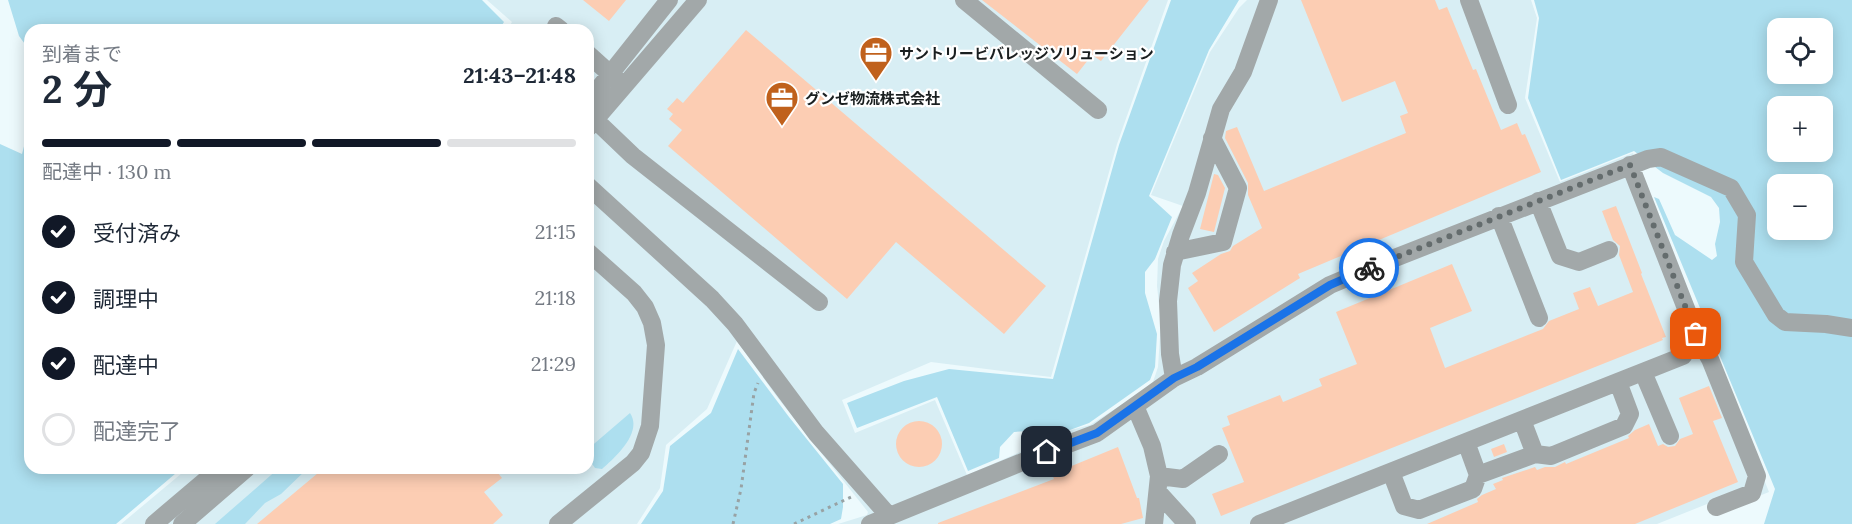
<!DOCTYPE html>
<html lang="ja">
<head>
<meta charset="utf-8">
<style>
	:root { --surface:#fff; --page:#f2f2f3; --text:#1f2937; --muted:#747a83; --line:#e0e1e3; --accent:#111827 }
	body { margin:0; font-family:Lora,"Noto Sans JP",serif; background:var(--page); color:var(--text); height:100vh; display:flex; flex-direction:column; font-size:22px; white-space:nowrap }
	* { box-sizing:border-box; margin:0 }
	p { font-size:20px; color:var(--muted) }
	.icon { flex:none; width:33px; height:33px; fill:none; stroke:currentColor; stroke-width:2; stroke-linecap:round; stroke-linejoin:round }
	.map { position:relative; flex:1; overflow:hidden }
	.sheet { position:absolute; left:24px; top:24px; width:570px; height:450px; display:flex; flex-direction:column; background:var(--surface); border-radius:18px; box-shadow:0 3px 15px #0003 }
	.sheet>* { flex:none }
	.controls { position:absolute; left:1767px; top:18px; display:grid; gap:12px }
	.controls a { display:grid; place-items:center; width:66px; height:66px; border-radius:12px; background:var(--surface); box-shadow:0 3px 15px #0003; font-size:30px }
	.pin { position:absolute; display:grid; place-items:center; width:51px; height:51px; color:#fff; margin:-26px; border-radius:12px; box-shadow:0 3px 9px #0006 }
	.courier { position:absolute; display:grid; place-items:center; width:60px; height:60px; margin:-30px; border:4px solid #1a73e8; border-radius:50%; background:#fff; color:#222; box-shadow:0 2px 8px #0007 }
	.headline em { font-style:normal; font-weight:700 }
	.headline div { display:flex; flex-direction:column-reverse }
	.headline { display:flex; align-items:center; justify-content:space-between; height:102px; padding:0 18px }
	h1 { font-size:39px; font-weight:700; line-height:45px }
	.bar { display:grid; grid-template-columns:repeat(4,1fr); gap:9px 6px; align-content:center; height:72px; padding:0 18px }
	.bar i { height:8px; border-radius:4px; background:var(--line) }
	.bar .on { background:var(--accent) }
	.bar p { grid-column:span 4 }
	ol { padding:0 18px; list-style:none }
	li { display:flex; align-items:center; gap:18px; height:66px }
	li p { margin-inline-start:auto }
	li .icon { padding:6px; border-radius:50%; background:var(--accent); color:#fff; stroke-width:4 }
	li:last-child { color:var(--muted) }
	li i { width:33px; height:33px; border:3px solid var(--line); border-radius:50% }
	.map>svg:first-child { display:block }
	.built { fill:#d8eef4 }
	.green { fill:#addfef; fill-rule:evenodd }
	.building { fill:#fccdb3 }
	.lines { fill:none; stroke-linecap:round; stroke-linejoin:round }
	.path { stroke:#98a2a4; stroke-width:3; stroke-dasharray:3 4.5; stroke-linecap:butt }
	.minor { stroke:#a2a8a9; stroke-width:18 }
	.done { stroke:#646c6d; stroke-width:6; stroke-dasharray:0 10.8 }
	.route { stroke:#1a73e8; stroke-width:8 }
	.labels { text-anchor:middle; dominant-baseline:central; stroke-width:4.5; stroke-linejoin:round; paint-order:stroke }
	.poi-label { font-size:15px; font-weight:bold; fill:#1a1f20; stroke:#fff; text-anchor:start }
</style>
</head>
<body>
<div class="map">
<svg width="1852" height="524" viewBox="0 0 1852 524">
	<rect width="100%" height="100%" fill="#edfafd"/>
	<path class="built" d="M487 0H1168L1117 144 1051 377 931 362 842 400 855 433 935 400 967 475 1071 430 1090 425 1138 394 1153 382 1158 367 1161 322 1157 286 1158 259 1164 241 1183 206 1151 195 1210 52 1239 8 1247 0H1531L1537 18 1525 98 1560 182 1633 153 1769 492 1717 513 1712 502 1657 524H838L867 515 868 512 777 397 737 341 707 409 666 445 660 488 637 524H121L188 468H588V30H507L512 22Z"/>
	<path class="green" d="M8 0H482L504 22 499 30H30V51L19 36Z
		M1171 0H1239L1209 50 1149 196 1172 217 1155 259 1145 272V293L1157 334 1155 367 1150 380 1089 423 1040 441 1029 431 1014 432 1000 447 999 458 968 471 937 397 857 428 847 403 904 381 949 369 1053 379 1119 145Z
		M1534 0H1852V524H1764L1775 489 1654 197 1659 199 1675 235 1712 260 1717 256 1715 244 1720 222 1719 208 1711 197 1663 173 1634 151 1561 180 1528 98 1539 18ZM1778 28H1822V74H1778ZM1778 106H1822V152H1778ZM1778 184H1822V230H1778Z
		M30 123V468H182L116 524H0V144L22 154Z
		M738 349 789 417 843 484V507L841 519 830 524H641L663 491 670 446 711 413Z
		M630 413C643 432 616 457 602 469L595 468 588 458V449Z
		M279 468H308L281 494 265 503 245 524H215Z"/>
	<path class="building" d="M583 0H626L609 21Z
		M982 0H1149L1101 61 1092 55 1077 74Z
		M1301 0H1435L1439 10 1447 7 1473 70 1476 69 1501 130 1517 123 1522 135 1525 134 1541 172 1298 274 1300 278 1214 332 1188 288 1198 281 1192 273 1221 254 1230 251 1233 246 1262 228 1248 195V183L1225 138 1226 131 1237 127 1264 191 1406 133 1400 116 1408 113 1395 81 1342 102Z
		M746 30 1046 286 1004 334 896 242 847 299 668 146 682 130 669 119 673 114 667 109 677 98 683 103Z
		M1214 174 1218 175 1225 188 1214 232 1200 229Z
		M1616 206 1642 273 1641 274 1666 337 1662 338 1663 340 1221 516 1212 494 1244 482 1222 428 1230 425 1227 416 1280 395 1283 402 1322 386 1319 379 1357 364 1336 312 1452 264 1472 311 1430 328 1445 368 1543 329 1549 321 1579 309 1573 293 1590 287 1598 306 1633 292 1619 255 1620 246 1613 240 1602 211Z
		M1709 386 1722 418 1713 421 1738 482 1635 524H1427L1478 502 1477 499 1482 495 1496 489 1493 484 1503 480 1502 478 1535 467 1537 470 1545 467H1555L1565 462 1566 464 1629 438 1628 436 1635 430 1649 424 1658 446 1663 444 1668 447 1675 446 1680 439 1693 434 1679 398Z
		M896 444a23 23 0 1 1 46 0a23 23 0 1 1-46 0Z
		M1504 444 1507 452 1494 457 1491 449Z
		M1118 447 1137 498H1139L1143 518 1121 524H938V523L1054 479 1052 474Z
		M324 468H494L502 478 484 492 503 515 493 524H257Z"/>
	<g class="lines">
		<path class="path" d="M733 524 741 489 754 393 758 383
			M794 524 851 497"/>
		<path class="minor" d="M964 0 1098 110
			M1469 0 1508 105
			M556 26 561 30
			M588 54 618 81
			M588 102 669 0
			M588 113 633 156 819 302
			M588 128 698 0
			M588 186 712 299 735 324 816 433 889 516
			M1538 201 1560 256 1579 262 1609 250
			M1499 216 1539 318
			M1175 252 1223 242 1238 188 1212 138
			M1696 334 1710 359 1757 476 1752 493 1716 507
			M1643 372 1670 436
			M1174 378 1170 354 1168 301 1172 265 1181 235 1197 193 1221 109 1243 72 1269 0
			M1135 406 1152 446 1159 476 1154 524
			M1522 420 1535 454 1551 456 1624 426 1630 414 1618 382
			M1391 472 1404 506 1419 510 1473 489 1478 475 1466 442
			M1478 475 1535 454
			M1159 476 1183 479 1219 454
			M1158 492 1187 524
			M154 524 220 468
			M182 524 247 468
			M558 524 633 463 641 453 650 426 656 345 652 323 645 307 634 293 588 252
			M870 524 1047 452 1097 433 1174 378 1197 367 1330 285 1382 263 1648 159 1661 157 1731 188 1747 215 1744 262 1776 315 1785 322 1826 324 1852 328
			M1259 524 1683 356 1696 334 1630 165"/>
	</g>
	<g class="lines">
		<path class="done" d="M1369 268 1630 165 1696 334"/>
		<path class="route" d="M1047 452 1097 433 1174 378 1197 367 1330 285 1369 268"/>
	</g>
	<defs>
		<g id="office-pin" transform="scale(1.725)"><path d="M0 17L-7.5 6A9.5 9.5 0 1 1 7.5 6Z" fill="#c0611c" stroke="#fff"/><path d="M-6-3h4V-5.5h4V-3h4V5H-6ZM-1-4.5V-3h2v-1.5ZM-6 0V1H6V0Z" fill="#fff"/></g>
	</defs>
	<g fill-rule="evenodd">
		<use href="#office-pin" x="876" y="53"/>
		<use href="#office-pin" x="782" y="98"/>
	</g>
	<g class="labels">
		<g class="poi-label">
			<text x="899" y="53">サントリービバレッジソリューション</text>
			<text x="805" y="98">グンゼ物流株式会社</text>
		</g>
	</g>
</svg>
<div class="controls">
<a><svg class="icon" aria-label="locate" viewBox="0 0 24 24"><circle cx="12" cy="12" r="6"/><path d="M12 2v4M12 18v4M2 12h4M18 12h4"/></svg></a>
<a>+</a>
<a>−</a>
</div>
<div class="pin" style="left:1696px;top:334px;background:#ea580c"><svg class="icon" aria-label="bag" viewBox="0 0 24 24"><path d="M5 8h14l-1 12H6zM9 8a3 3 0 0 1 6 0"/></svg></div>
<div class="pin" style="left:1047px;top:452px;background:#1f2937"><svg class="icon" aria-label="home" viewBox="0 0 24 24"><path d="M3 11l9-7 9 7M6 9v11h12V9"/></svg></div>
<div class="courier" style="left:1369px;top:268px"><svg class="icon" aria-label="bike" viewBox="0 0 24 24"><circle cx="6" cy="16" r="4"/><circle cx="18" cy="16" r="4"/><path d="M6 16l4-8h5l3 8M10 8l3 8H6M13 5h3"/></svg></div>
<section class="sheet">
<div class="headline"><div><h1>2 分</h1><p>到着まで</p></div><em>21:43–21:48</em></div>
<div class="bar"><i class="on"></i><i class="on"></i><i class="on"></i><i></i><p>配達中 · 130 m</p></div>
<ol>
<li><svg class="icon" aria-label="check" viewBox="0 0 24 24"><path d="M5 12l5 5 9-10"/></svg>受付済み<p>21:15</p></li>
<li><svg class="icon" aria-label="check" viewBox="0 0 24 24"><path d="M5 12l5 5 9-10"/></svg>調理中<p>21:18</p></li>
<li><svg class="icon" aria-label="check" viewBox="0 0 24 24"><path d="M5 12l5 5 9-10"/></svg>配達中<p>21:29</p></li>
<li><i></i>配達完了</li>
</ol>
</section>
</div>
</body>
</html>
